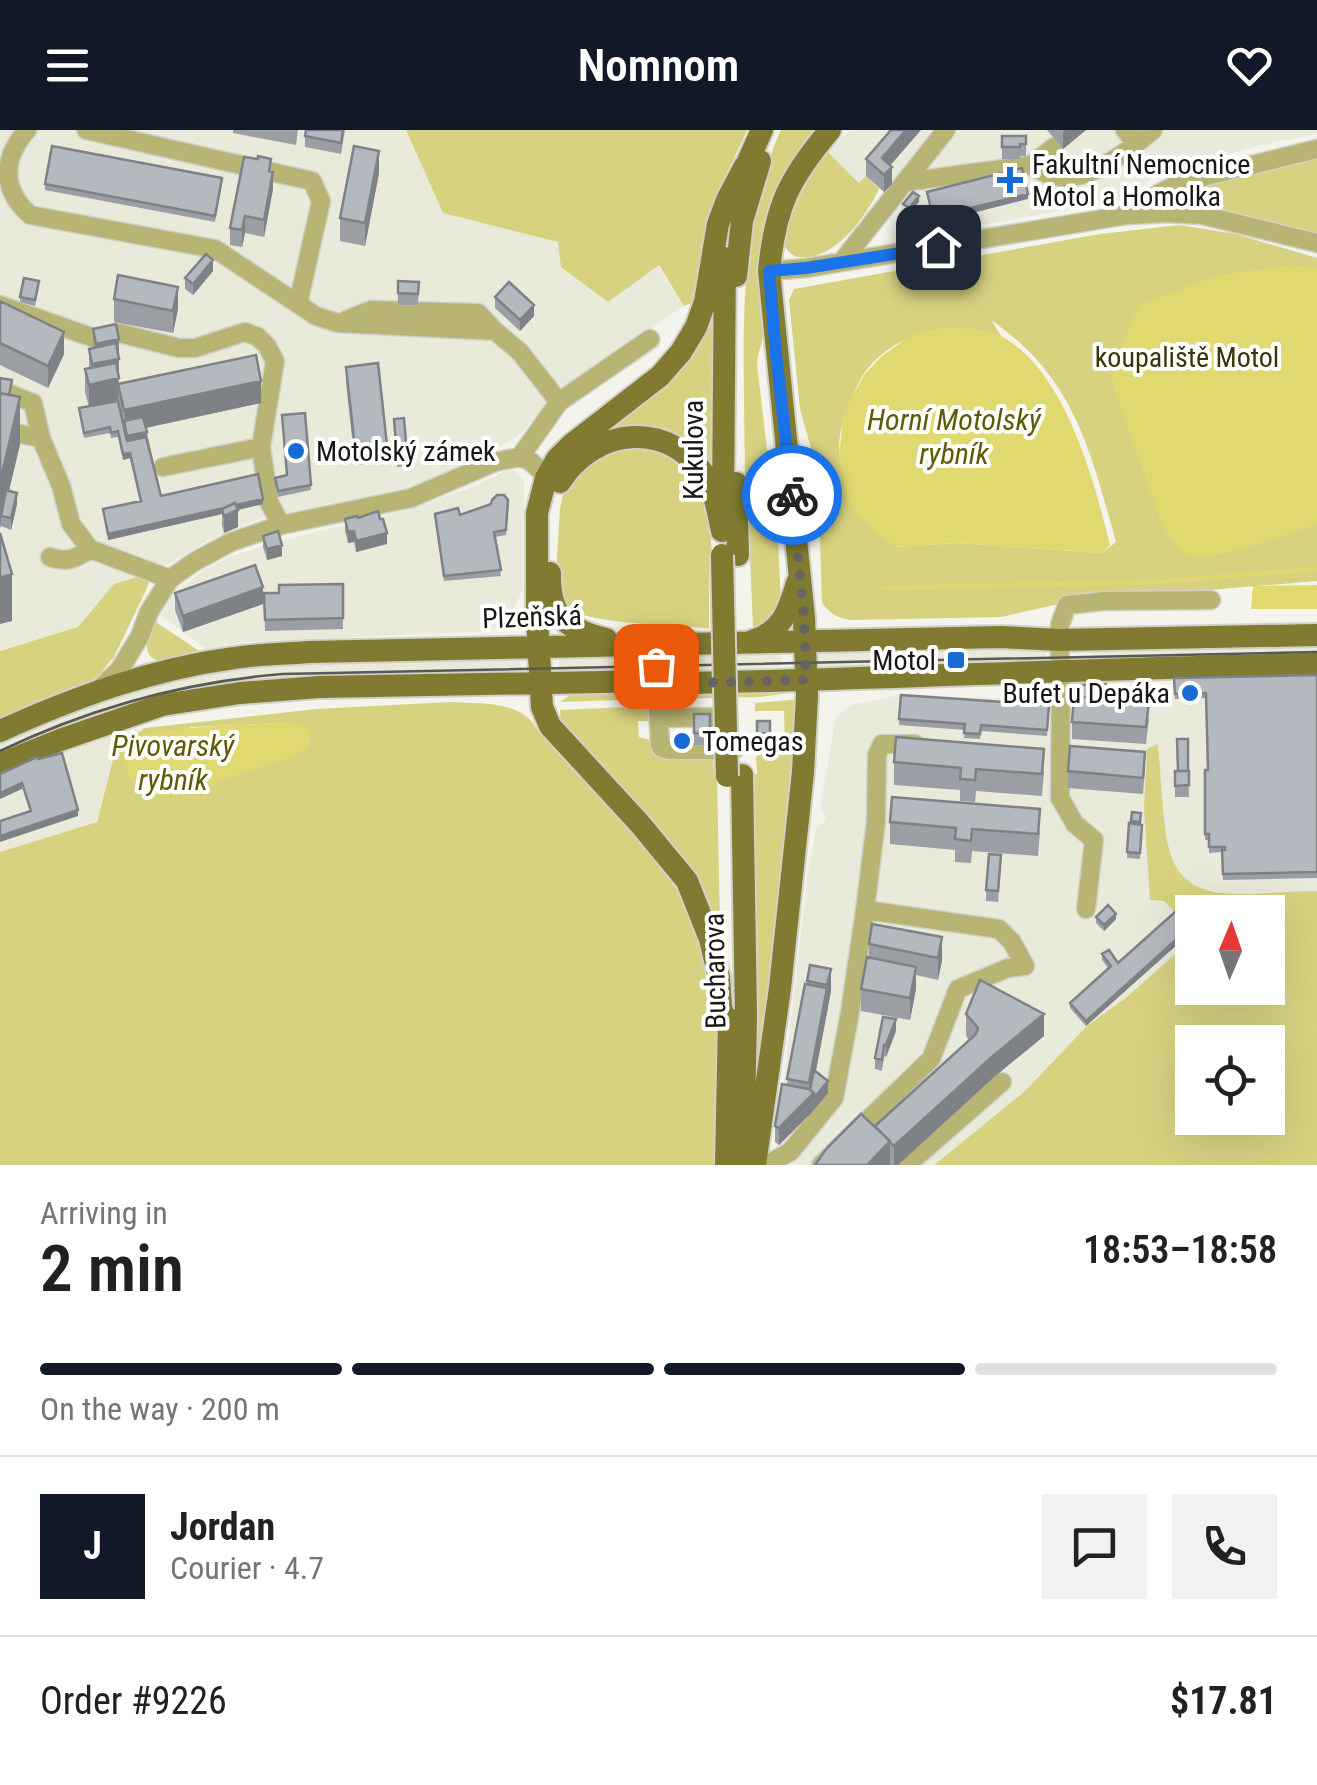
<!DOCTYPE html>
<html lang="en">
<head>
<meta charset="utf-8">
<style>
	:root { --surface:#fff; --page:#f2f2f2; --text:#202124; --muted:#757577; --line:#e0e0e0; --accent:#111827 }
	body { margin:0; font-family:"Roboto Condensed",sans-serif; background:var(--page); color:var(--text); height:100vh; display:flex; flex-direction:column; font-size:38px; white-space:nowrap }
	* { box-sizing:border-box; margin:0 }
	p { font-size:32px; color:var(--muted) }
	.icon { flex:none; width:55px; height:55px; fill:none; stroke:currentColor; stroke-width:2; stroke-linecap:round; stroke-linejoin:round }
	.map { position:relative; height:1035px; overflow:hidden }
	.sheet { display:flex; flex-direction:column; background:var(--surface); flex:1 }
	.sheet>* { flex:none }
	.needle { width:65px; rotate:2deg }
	.controls { position:absolute; left:1175px; top:765px; display:grid; gap:20px }
	.controls a { display:grid; place-items:center; width:110px; height:110px; border-radius:0px; background:var(--surface); box-shadow:0 10px 40px #0002; font-size:50px }
	.pin { position:absolute; display:grid; place-items:center; width:85px; height:85px; color:#fff; margin:-42px; border-radius:20px; box-shadow:0 5px 15px #0006 }
	.courier { position:absolute; display:grid; place-items:center; width:100px; height:100px; margin:-50px; border:8px solid #1a73e8; border-radius:50%; background:#fff; color:#222; box-shadow:0 2px 12px #0007 }
	.head em { font-style:normal; font-weight:600 }
	.head div { display:flex; flex-direction:column-reverse }
	.head { display:flex; align-items:center; justify-content:space-between; height:170px; padding:0 40px }
	h1 { font-size:65px; font-weight:600; line-height:75px }
	.bar { display:grid; grid-template-columns:repeat(4,1fr); gap:15px 10px; align-content:center; height:120px; padding:0 40px }
	.bar i { height:12px; border-radius:8px; background:var(--line) }
	.bar .selected { background:var(--accent) }
	.bar p { grid-column:span 4 }
	.line { display:flex; align-items:center; gap:25px; padding:0 40px; border-top:2px solid var(--line) }
	.line div { flex:1 }
	.round { display:grid; place-items:center; flex:none; width:105px; height:105px; border-radius:0px; background:var(--page) }
	header { display:flex; justify-content:space-between; align-items:center; height:130px; padding:0 40px; background:var(--accent); color:#fff; font-size:45px; font-weight:600 }
	.map>svg:first-child { display:block }
	.built { fill:#eaeada }
	.green { fill:#d7d280; fill-rule:evenodd }
	.water { fill:#e0d970 }
	.lines { fill:none; stroke-linecap:round; stroke-linejoin:round }
	.stream { stroke:#e0d970; stroke-width:4 }
	.minor-casing { stroke:#d1d1ca; stroke-width:21 }
	.major-casing { stroke:#d1d1ca; stroke-width:26 }
	.minor { stroke:#b8b474; stroke-width:18 }
	.major { stroke:#807b31; stroke-width:22 }
	.tram { stroke:#595955; stroke-width:2.5 }
	.major-bridge-casing { stroke:#d1d1ca; stroke-width:26; stroke-linecap:butt }
	.major-bridge { stroke:#807b31; stroke-width:22 }
	.wall { fill:#9b9fa5 }
	.shaded-wall { fill:#7e8286 }
	.building { fill:#b4b9c0; stroke:#7e8286; stroke-width:2.5 }
	.done { stroke:#656460; stroke-width:10; stroke-dasharray:0 18 }
	.route { stroke:#1a73e8; stroke-width:12 }
	.poi-dot { fill:#176bd5; stroke:#fffffe; stroke-width:4 }
	.labels { text-anchor:middle; dominant-baseline:central; stroke-width:8; stroke-linejoin:round; paint-order:stroke }
	.poi-label { font-size:28px; fill:#181715; stroke:#fffffe; text-anchor:start }
	.park-label { font-size:28px; fill:#383506; stroke:#fffffe }
	.street-label { font-size:28px; fill:#181715; stroke:#fffffe }
	.water-label { font-size:30px; font-style:italic; fill:#605a07; stroke:#fffffe }
</style>
</head>
<body>
<header><svg class="icon" aria-label="menu" viewBox="0 0 24 24"><path d="M4 6h16M4 12h16M4 18h16"/></svg>Nomnom<svg class="icon" aria-label="heart" viewBox="0 0 24 24"><path d="M12 20l-8-8c-3-5 5-10 8-4 3-6 11-1 8 4z"/></svg></header>
<div class="map">
<svg width="1317" height="1035" viewBox="0 0 1317 1035">
	<rect width="100%" height="100%" fill="#f4f4ec"/>
	<path class="built" d="M0 0H406L443 83 658 135 684 176 651 198 661 216 573 275 565 264 551 273 517 307 457 341 397 360 264 387 209 410 169 434 117 455 78 497 0 521Z
		M850 0H1317V4L1261 15 1158 44 1125 69 931 104 866 47 860 53 828 22Z
		M509 339 517 342 524 351 523 459 510 488 491 501 245 512 207 519 161 486 172 465 204 440 229 427 280 411 391 384 468 359Z
		M1317 511V526L1093 529V518Z
		M964 515 1046 519V533L815 541 813 519Z
		M782 523V536L780 537 675 541 670 538 672 524Z
		M640 525 642 528 641 541 560 543 558 540 560 526Z
		M519 527 522 541 519 544 306 549 0 625V610L133 557 260 534Z
		M1317 551V761L1222 763 1203 759 1188 752 1178 741 1170 728 1166 711 1158 615 1150 770 1164 771 1192 800V809L1128 866 1087 896 1024 962 934 1035H774L809 734 817 696 824 694 826 686 820 677 836 587 851 575 899 565 992 568 1061 565 1079 555 1150 554 1154 561H1174V553Z
		M145 598 116 618 97 692 0 722V643L74 612Z"/>
	<path class="green" d="M406 0H747L721 56 711 92 699 170 684 176 659 135 608 172 561 137 558 112 443 83Z
		M781 0H818C794 34 765 66 763 110 761 138 768 167 765 196 764 209 758 220 757 234L767 319 775 341 781 475 764 493 753 498 750 425 746 424C745 373 745 322 744 271 743 180 742 84 781 0Z
		M828 22 859 53 866 46 879 59C867 85 835 131 800 127 793 127 785 120 784 113 783 106 788 96 790 90 800 64 810 43 828 22Z
		M1317 26V106L1195 75H1176L1173 71 1175 65 1200 54Z
		M1180 95 1236 104 1317 128V451L1184 462 1098 465 1001 487 851 490C838 488 830 484 822 473L818 344 800 279 789 170 794 159 1100 104ZM991 190C1075 248 1090 320 1116 412L1102 423 958 413 897 417C887 402 841 337 840 326 837 305 844 283 853 266 856 259 859 251 863 245 894 200 954 189 1002 207Z
		M716 165 719 350 634 296 602 302Z
		M616 316 655 318 691 341 708 371 712 425 709 426V499C663 492 615 497 570 481L566 485 556 443 560 379 563 364 582 335Z
		M137 447 149 451 147 458 114 527 98 546 88 553 0 591V521L78 497 114 454Z
		M153 490 205 525C169 533 132 543 153 490Z
		M674 561H803L760 567 666 569Z
		M643 562 648 569 560 572 573 563Z
		M802 569 772 862 754 974 751 645 757 644 756 627 761 623H772L776 613 785 612 784 581H755V573Z
		M452 572C482 574 525 570 539 603L631 702 676 758 699 812 707 849 709 879 717 903 714 1035H0V722L97 692 116 618 145 598 316 579ZM284 593 304 596 180 664C165 666 154 665 140 659L191 597Z
		M649 576V591H638L639 607 650 610 652 622 655 625 695 627 713 626 714 646H717L720 794 717 795 703 761 680 724 561 594 560 580Z
		M1158 614C1160 635 1161 656 1163 677 1167 719 1170 758 1223 763 1253 765 1286 761 1317 761V1035H934L1024 962 1087 896 1128 866 1192 809V858H1268V782H1192V800L1164 771 1150 770 1144 678 1147 619ZM1192 912H1268V988H1192Z"/>
	<path class="water" d="M1291 135 1317 138V394C1296 401 1208 433 1191 427 1179 422 1170 407 1163 397L1113 256 1112 238 1139 175 1216 146Z
		M948 198C965 199 985 198 1001 206 1065 240 1094 350 1110 415L1102 423 958 413 897 417 880 406 850 376 839 329 843 285 864 245 882 226 907 208 930 200Z
		M1317 455V479H1251L1253 456Z
		M284 593 304 595 309 603V616L288 628 180 664C170 665 160 667 149 663 123 654 113 616 143 605 150 602 159 602 166 601 205 595 245 595 284 593Z"/>
	<g class="lines">
		<path class="stream" d="M883 458 1155 452 1317 439"/>
		<g class="minor-casing">
			<path id="minor" d="M27 0C2 29 1 59 30 85L215 119 316 186 338 193 495 201 520 222 559 272
				M86 0 312 51 321 71 298 174
				M1125 0 1136 14 1153 0
				M1031 35C1067 63 1106 37 1136 14
				M905 52 1031 35 1054 17
				M1127 85 1160 63 1182 52 1317 19
				M843 130 946 0
				M769 141 806 138 1127 85 1167 83 1202 85 1317 113
				M0 175 94 208 119 203 179 218H195L245 202 258 207 267 216 275 231 261 317
				M346 190 371 180 478 183 495 201
				M0 260 33 273 41 308 61 356 71 394 90 419 170 449
				M0 300 41 308
				M520 327 559 272 650 209
				M163 337 261 317 269 372 281 395
				M50 427C68 433 75 429 90 419
				M655 514 660 615 662 618 669 620H734V617
				M100 558 120 539 140 506 149 482 170 449 194 432 231 412 281 395 411 368 495 332 520 327 530 331 554 353
				M658 583 670 588 714 587
				M1086 779 1094 710 1075 694 1060 668 1061 540 1059 510 1060 495 1067 475 1104 471 1211 470
				M865 780 876 691 877 625 882 614H915
				M755 1035 768 1034 790 1022 834 968 850 882 865 780 999 799 1012 812 1025 836 1008 838 958 859 931 929 821 1035
				M907 1035 1002 952"/>
		</g>
		<g class="major-casing">
			<path id="major" d="M741 47 762 0
				M736 146 742 91 760 31
				M560 352C595 296 671 289 707 349 716 364 718 384 722 401
				M736 353 738 425
				M723 375 725 128
				M550 443C549 487 566 499 606 509
				M752 511C782 502 789 480 797 453
				M0 601C75 567 152 539 234 528 259 524 285 524 310 522L1001 507 1059 510 1317 505
				M0 634 60 610 162 575 240 563 319 557 656 551 694 553C902 548 1109 538 1317 534
				M742 645 746 886 743 1032
				M729 901 721 877 719 847 710 809 687 751 640 694 550 596 542 577 537 489V383L546 348 557 329 571 315 660 246 681 222 696 197 705 172 718 94 727 70 745 36
				M726 1035 729 889
				M755 1035 780 858 803 642 807 566 804 488 769 141C775 77 789 48 830 0"/>
		</g>
		<use href="#minor" class="minor"/>
		<use href="#major" class="major"/>
		<path class="tram" d="M0 621C90 578 183 552 283 544L1317 522"/>
		<g class="major-bridge-casing">
			<path id="major-bridge" d="M722 425 727 646"/>
		</g>
		<use href="#major-bridge" class="major-bridge"/>
	</g>
	<path class="wall" d="M233 0H298L296 15 233 3Z
		M345 0 341 24 305 17V6Z
		M1047 0H1086L1063 19Z
		M1002 6H1026V26H1020V29H1002Z
		M866 29 890 36 892 54 884 62 866 46Z
		M271 42 273 59 264 107 245 103 242 117 230 115V98Z
		M379 43 365 116 340 111V88Z
		M45 54H222L215 92 45 60Z
		M213 141 193 165 185 159V148Z
		M398 151 419 152 418 175H398Z
		M39 157 35 176 20 172V167Z
		M495 167 534 186 520 201 495 178Z
		M114 169 178 179 173 203 114 192Z
		M0 171 64 224 48 258 0 235Z
		M93 199 119 209V254L261 273 146 298 161 366 263 374 238 380V397L224 403 222 395V384L108 410 103 379 140 371 130 328 123 330 118 307 111 308 110 303 84 308 79 278 89 277 85 262V239L89 238V219H93Z
		M346 237 387 315V332L355 335 346 253Z
		M0 248 12 265 20 314 9 361 17 374 11 400 1 396 0 398Z
		M305 283 311 360 278 367 275 348 286 345Z
		M394 289 407 325V336L397 337Z
		M508 370 506 405 495 407 501 446 444 451 435 384 460 385Z
		M358 388 387 414 356 422 354 412 348 413 345 401V389Z
		M263 406 282 426 267 430 263 417Z
		M343 454V499L265 501 264 463H279Z
		M175 463 263 474 183 502 175 480Z
		M1317 545V748L1223 750 1222 722 1209 723V710H1205V640H1208L1206 568 1175 569 1174 548Z
		M1106 554V569L1149 589 1146 614 1072 609V592L1081 567Z
		M901 565 1049 575 1047 606 981 601 980 609 964 608 965 600 899 595Z
		M694 584H710V615H694Z
		M757 591H770V609H757Z
		M1188 609 1189 667H1175V641H1178Z
		M894 632 1044 641 1042 666 976 661 975 672 960 671V660L894 655Z
		M1145 639 1143 664 1068 658V641Z
		M1132 682 1141 683 1140 729 1127 728 1129 693 1131 694Z
		M890 692 1040 701 1038 726 972 721 971 733 955 732V720L890 714Z
		M1001 736 998 772 986 771V760Z
		M1096 787 1116 789 1104 801 1096 793Z
		M872 794 942 830 938 850 916 845V859L910 890 861 881V859L869 827V814Z
		M1189 804 1086 896 1070 878V873L1108 838 1102 830V824L1118 833Z
		M831 839V861L816 941 828 963 814 980 779 1015 775 1012V996L787 954 807 851Z
		M966 884 1044 906 994 947 898 1035H815L875 997 969 910 966 906Z
		M896 901 886 927 884 926 882 941 875 939V928Z"/>
	<path class="shaded-wall" d="M906 0H921L882 45V28Z
		M1066 0H1086L1063 19V2Z
		M379 21V43L365 116V93Z
		M892 37V54L884 62V45Z
		M273 42V59L264 107V90Z
		M1028 64V69L933 93V87Z
		M919 66V72L909 84V78Z
		M245 86V103L242 117V100Z
		M213 130V141L193 165V154Z
		M178 157V179L173 203V181Z
		M534 175V186L520 201V190Z
		M64 202V224L48 258V236Z
		M119 209 118 271 89 277V255L92 254V234H96V214Z
		M261 251V273L126 302 124 280Z
		M20 267V314L3 386H1L0 398V352Z
		M147 302V313L127 317V306Z
		M130 323V328L123 330V324Z
		M17 363V374L11 400V388Z
		M263 369V374L223 383 222 379V384L108 410V404Z
		M238 380V397L224 403V386Z
		M354 401V412L348 413V402Z
		M387 403V414L356 422V411Z
		M282 415V426L267 430V419Z
		M12 444V491L0 494V448Z
		M263 457V474L183 502V486Z
		M22 653V659L0 669V663Z
		M78 680V686L0 712V706Z
		M1116 784V789L1104 801V795Z
		M1189 798V804L1086 896V891Z
		M942 807V830L938 850V828Z
		M916 837V859L910 890V868Z
		M831 839V861L811 966 828 951V963L814 980 779 1015V998L809 964V953Z
		M1044 884V906L994 947 898 1035H894V1016L994 925Z
		M896 889V901L886 927V915Z
		M890 1011V1035H867Z"/>
	<path class="building" d="M306 0H343L341 13 305 6Z
		M891 0H906L882 28 892 37 884 45 866 29Z
		M1002 6H1026V14H1020V17H1002Z
		M52 16 222 48 215 86 45 54Z
		M354 16 379 21 365 93 340 88Z
		M258 26 271 29 269 41 273 42 264 90 245 86 242 100 230 98 244 27 258 29Z
		M1022 38 1028 64 933 87 927 62Z
		M913 62 919 66 909 78 903 74Z
		M206 124 213 130 193 154 185 148Z
		M118 145 178 157 173 181 114 169Z
		M24 148 39 151 35 170 20 167Z
		M398 151 419 152 418 164 398 163Z
		M509 152 534 175 520 190 495 167Z
		M0 171 64 202 48 236 0 213Z
		M116 194 119 209 96 214 93 199Z
		M116 213 119 229 92 234 89 219Z
		M256 225 261 251 124 280 118 254Z
		M116 233 119 248 89 255 85 239Z
		M378 233 387 315 355 318 346 237Z
		M0 248 12 250 9 265 0 263Z
		M0 263 20 267 0 352Z
		M118 271 127 311 146 307 161 366 258 344 263 369 236 375 235 373 224 378 108 404 103 379 141 371 130 323 123 324 118 301 111 303 110 297 84 303 79 278Z
		M305 283 311 355 278 361 275 348 287 345 282 285Z
		M143 287 147 302 127 306 124 291Z
		M404 288 407 325 397 326 394 289Z
		M6 360 17 363 11 388 1 386Z
		M497 365H504L508 370 506 400 494 402 501 440 444 446 435 384 458 378 460 385 491 374 492 370Z
		M235 373 238 380 224 386 222 379Z
		M378 381 380 389H383L387 403 356 411 354 401 348 402 345 389 357 386 358 388Z
		M278 401 282 415 267 419 263 406Z
		M0 403 12 444 0 448Z
		M255 435 263 457 183 486 175 463Z
		M343 454V488L265 490 264 463H279V455Z
		M1317 545V742L1223 744 1222 720H1225V717H1209V704H1205V640H1208L1206 563 1175 564 1174 548Z
		M1106 554V567H1081V555Z
		M901 565 1049 575 1047 600 981 595 980 604 964 603 965 594 899 589Z
		M1074 566 1149 572 1146 597 1072 592Z
		M694 584H710V603H694Z
		M757 591H770V603L757 604Z
		M896 607 1044 619 1042 644 976 639 975 650 960 649 961 638 894 632Z
		M1177 609H1188V641H1178Z
		M1070 616 1145 622 1143 648 1068 641Z
		M62 623 78 680 0 706V691L31 681 22 653 0 663V644L37 627 38 629Z
		M1175 641H1189V655L1175 656Z
		M892 667 1040 679 1038 704 972 699 971 711 955 709 956 698 890 692Z
		M1132 682 1141 683 1140 692 1131 691Z
		M1129 693 1142 695 1140 723 1127 722Z
		M989 724 1001 725 998 761 986 760Z
		M1108 775 1116 784 1104 795 1096 787Z
		M1175 782 1189 798 1086 891 1070 873 1111 836 1102 824 1109 820 1118 833Z
		M872 794 942 807 938 828 869 814Z
		M867 827 916 837 910 868 861 859Z
		M810 835 831 839 827 855 807 851Z
		M980 850 1044 884 994 925 894 1016 875 996 976 904 978 898 966 884Z
		M805 854 827 858 809 953 787 949Z
		M883 887 896 889 886 915H884L882 930 875 928Z
		M814 940 828 951 814 968V963L810 960Z
		M782 954 809 959 814 963 779 998 775 996Z
		M861 984 890 1011 867 1035H815L827 1018Z"/>
	<g class="lines">
		<path class="done" d="M656 536V551L694 553 806 550 804 488 792 365"/>
		<path class="route" d="M792 365 776 224 769 141 806 138 938 117"/>
	</g>
	<g class="poi-dot">
		<path d="M1005 35h10v10h10v10h-10v10h-10v-10h-10v-10h10z"/>
		<circle cx="296" cy="321" r="10"/>
		<rect x="946" y="520" width="20" height="20" rx="5"/>
		<circle cx="1190" cy="563" r="10"/>
		<circle cx="682" cy="611" r="10"/>
	</g>
	<g class="labels">
		<g class="poi-label">
			<text x="1032" y="34">Fakultní Nemocnice<tspan x="1032" dy="32">Motol a Homolka</tspan></text>
			<text x="316" y="321">Motolský zámek</text>
			<text x="936" y="530" text-anchor="end">Motol</text>
			<text x="1170" y="563" text-anchor="end">Bufet u Depáka</text>
			<text x="702" y="611">Tomegas</text>
		</g>
		<g class="park-label">
			<text x="1187" y="227">koupaliště Motol</text>
		</g>
		<g class="street-label">
			<text transform="translate(693 320) rotate(-90)">Kukulova</text>
			<text transform="translate(532 487) rotate(-2)">Plzeňská</text>
			<text transform="translate(715 841) rotate(-91)">Bucharova</text>
		</g>
		<g class="water-label">
			<text x="954" y="289">Horní Motolský<tspan x="954" dy="34">rybník</tspan></text>
			<text x="173" y="615">Pivovarský<tspan x="173" dy="34">rybník</tspan></text>
		</g>
	</g>
</svg>
<div class="controls">
<a><svg class="needle" viewBox="-14 -14 28 28"><path d="M0-13l5 13h-10z" fill="#e53935"/><path d="M0 13l5-13h-10z" fill="#757577"/></svg></a>
<a><svg class="icon" aria-label="locate" viewBox="0 0 24 24"><circle cx="12" cy="12" r="6"/><path d="M12 2v4M12 18v4M2 12h4M18 12h4"/></svg></a>
</div>
<div class="pin" style="left:656px;top:536px;background:#ea580c"><svg class="icon" aria-label="bag" viewBox="0 0 24 24"><path d="M5 8h14l-1 12H6zM9 8a3 3 0 0 1 6 0"/></svg></div>
<div class="pin" style="left:938px;top:117px;background:#1f2937"><svg class="icon" aria-label="home" viewBox="0 0 24 24"><path d="M3 11l9-7 9 7M6 9v11h12V9"/></svg></div>
<div class="courier" style="left:792px;top:365px"><svg class="icon" aria-label="bike" viewBox="0 0 24 24"><circle cx="6" cy="16" r="4"/><circle cx="18" cy="16" r="4"/><path d="M6 16l4-8h5l3 8M10 8l3 8H6M13 5h3"/></svg></div>
</div>
<section class="sheet">
<div class="head"><div><h1>2 min</h1><p>Arriving in</p></div><em>18:53–18:58</em></div>
<div class="bar"><i class="selected"></i><i class="selected"></i><i class="selected"></i><i></i><p>On the way · 200 m</p></div>
<div class="line" style="height:180px"><b class="round" style="background:var(--accent);color:#fff">J</b><div><b>Jordan</b><p>Courier · 4.7</p></div><a class="round"><svg class="icon" aria-label="chat" viewBox="0 0 24 24"><path d="M4 5h16v11H9l-5 4z"/></svg></a><a class="round"><svg class="icon" aria-label="phone" viewBox="0 0 24 24"><path d="M5 4h4l2 5-3 2q2 4 5 5l2-3 5 2v4C11 20 4 13 5 4z"/></svg></a></div>
<div class="line" style="height:130px"><div>Order #9226</div><b>$17.81</b></div>
</section>
</body>
</html>
